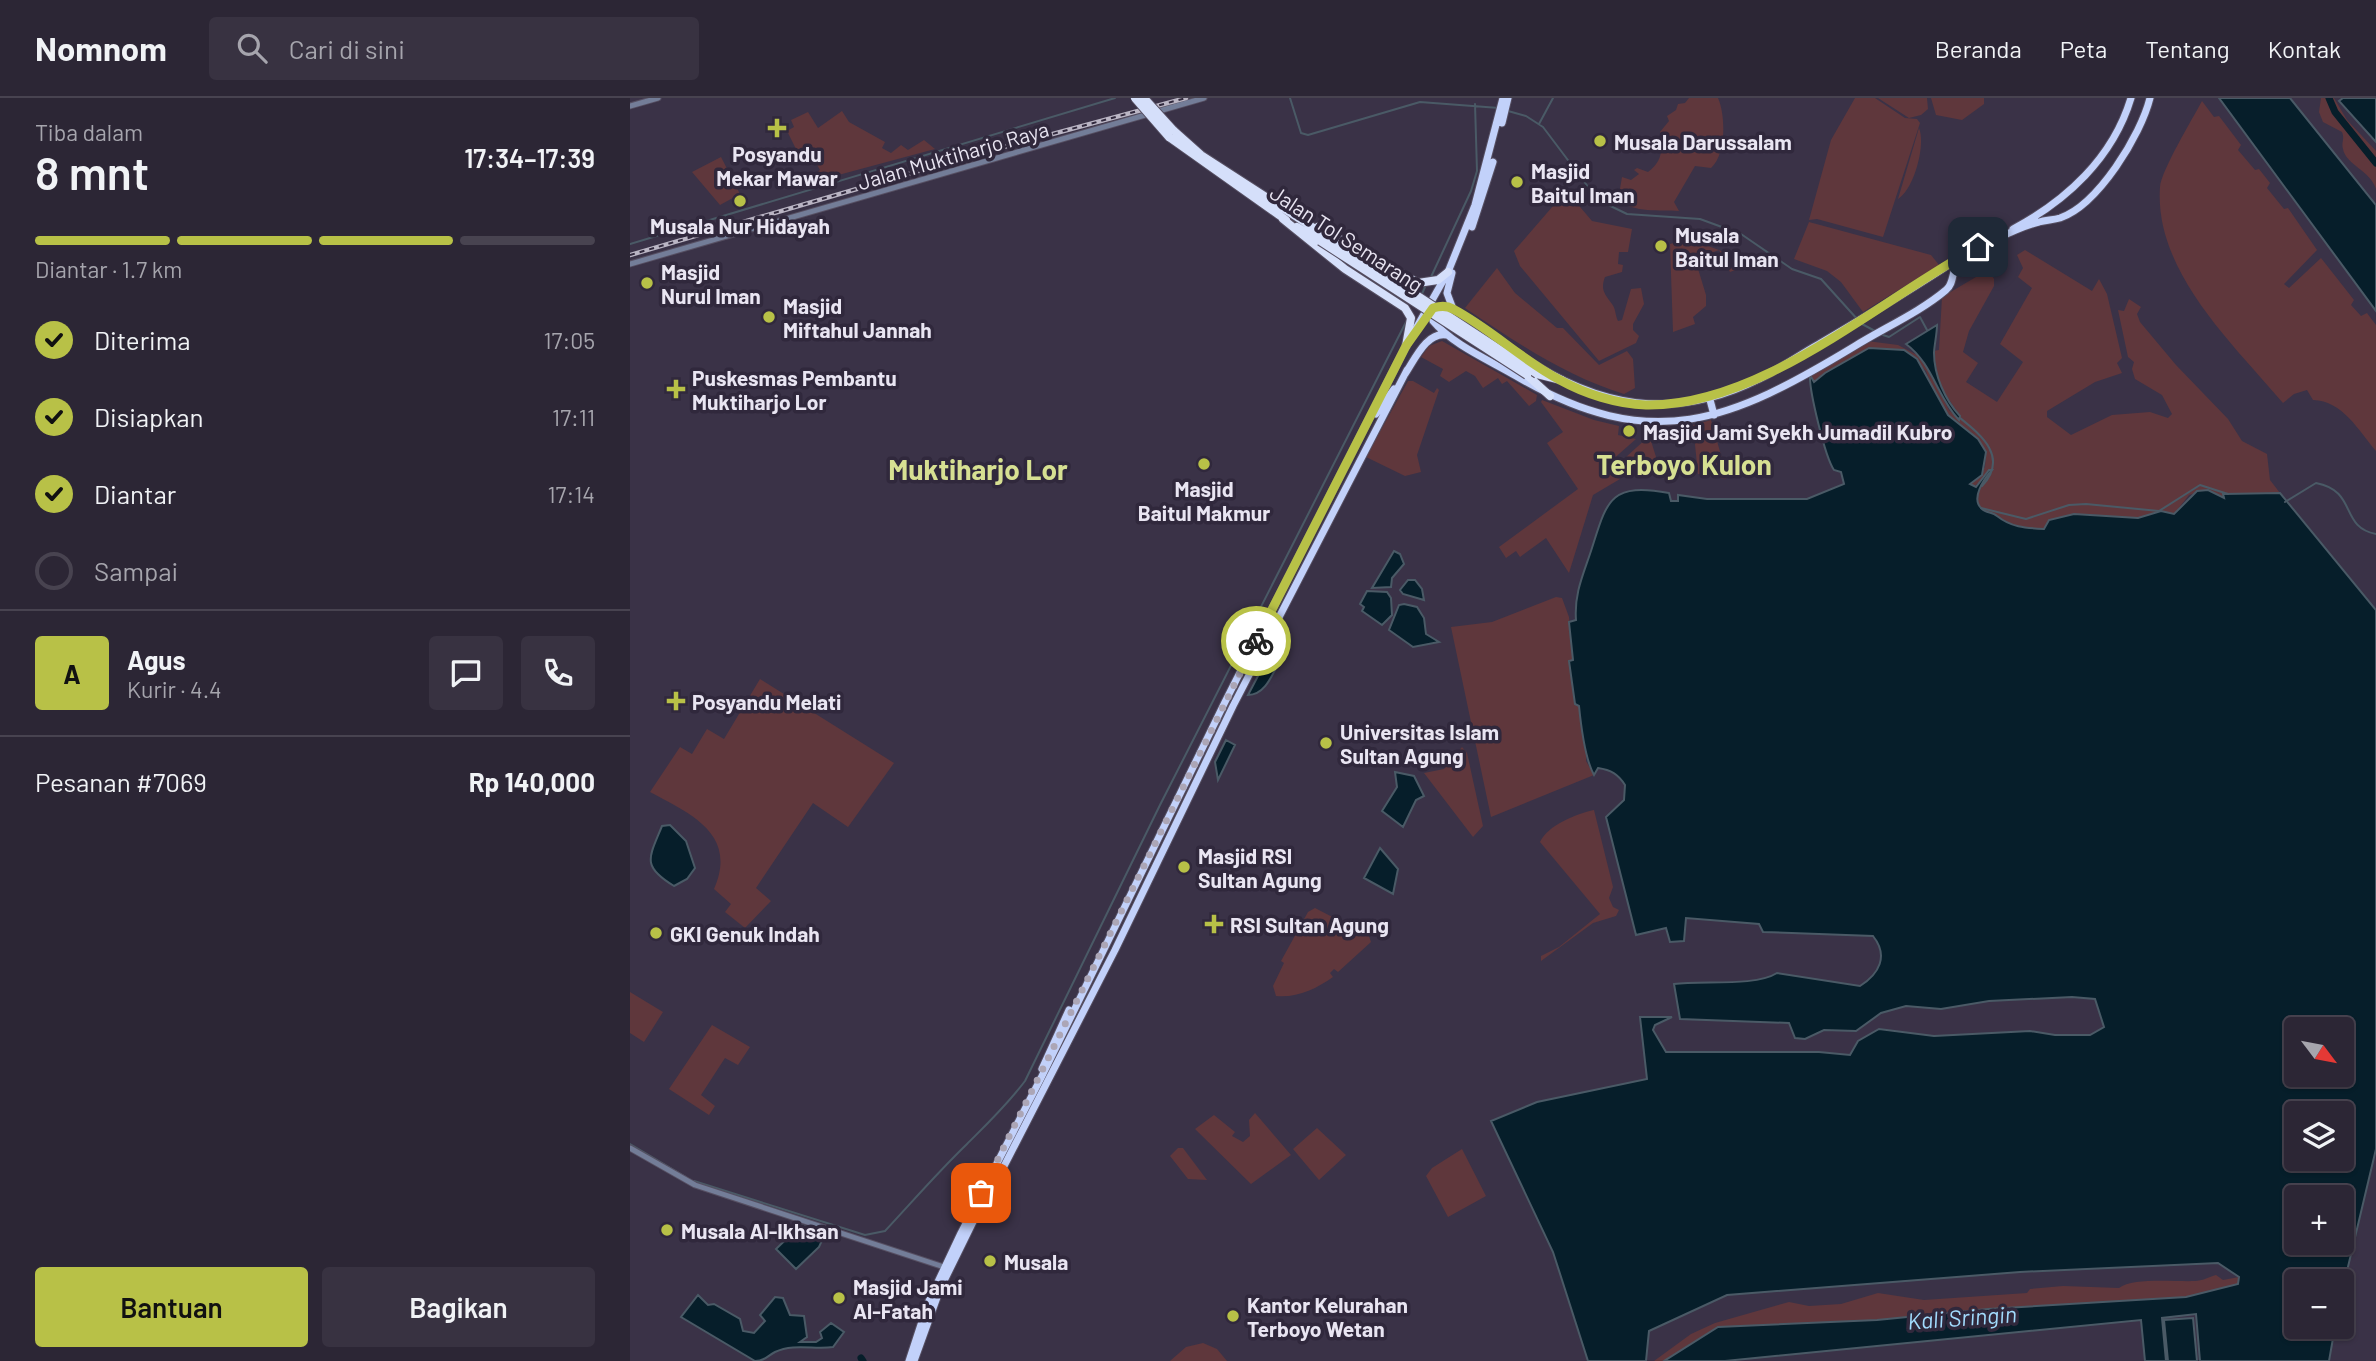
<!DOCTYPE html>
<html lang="id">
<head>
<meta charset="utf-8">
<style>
	:root { --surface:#2c2635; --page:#383241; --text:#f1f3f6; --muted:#a6a5ad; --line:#484350; --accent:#b8c147 }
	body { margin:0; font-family:Barlow,sans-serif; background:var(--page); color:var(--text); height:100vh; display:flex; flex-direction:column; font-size:26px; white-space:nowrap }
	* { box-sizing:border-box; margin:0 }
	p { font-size:23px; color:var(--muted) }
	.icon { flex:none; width:38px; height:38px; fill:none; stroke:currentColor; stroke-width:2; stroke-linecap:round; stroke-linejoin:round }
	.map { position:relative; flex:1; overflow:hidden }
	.side { display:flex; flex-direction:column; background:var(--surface); width:630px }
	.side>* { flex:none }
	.needle { width:46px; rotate:122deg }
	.tools { position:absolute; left:1654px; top:919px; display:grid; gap:14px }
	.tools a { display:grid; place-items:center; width:70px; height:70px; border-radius:7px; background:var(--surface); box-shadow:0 2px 5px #0004,0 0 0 2px var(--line); font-size:35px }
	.pin { position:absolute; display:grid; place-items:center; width:60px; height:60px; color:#fff; margin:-30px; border-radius:14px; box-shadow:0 4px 10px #0006 }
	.courier { position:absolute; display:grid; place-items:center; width:70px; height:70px; margin:-35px; border:5px solid #b8c147; border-radius:50%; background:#fff; color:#222; box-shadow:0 2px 9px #0007 }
	.summary em { font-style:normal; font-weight:600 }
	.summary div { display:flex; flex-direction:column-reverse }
	.summary { display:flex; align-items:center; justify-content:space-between; height:119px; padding:0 35px }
	h1 { font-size:46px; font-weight:600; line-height:52px }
	.bar { display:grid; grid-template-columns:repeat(4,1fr); gap:10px 7px; align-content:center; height:84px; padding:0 35px }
	.bar i { height:9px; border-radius:5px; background:var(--line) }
	.bar .active { background:var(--accent) }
	.bar p { grid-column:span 4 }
	.line { display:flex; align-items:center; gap:18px; padding:0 35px; border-top:2px solid var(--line) }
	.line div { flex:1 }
	.round { display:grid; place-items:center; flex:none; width:74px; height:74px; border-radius:7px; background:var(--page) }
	ol { padding:0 35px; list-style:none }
	li { display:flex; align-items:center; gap:21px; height:77px }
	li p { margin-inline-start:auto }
	li .icon { padding:7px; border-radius:50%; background:var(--accent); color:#111; stroke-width:4 }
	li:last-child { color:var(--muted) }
	li i { width:38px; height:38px; border:4px solid var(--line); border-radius:50% }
	.action { display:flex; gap:14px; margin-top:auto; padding:14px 35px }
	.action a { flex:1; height:80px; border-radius:7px; background:var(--accent); color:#111; font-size:28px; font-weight:600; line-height:80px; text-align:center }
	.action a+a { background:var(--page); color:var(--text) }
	header { display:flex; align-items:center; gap:42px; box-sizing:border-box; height:98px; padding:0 35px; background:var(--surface); border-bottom:2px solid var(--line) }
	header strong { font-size:33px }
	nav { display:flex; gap:38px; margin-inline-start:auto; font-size:24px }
	.search { width:490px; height:63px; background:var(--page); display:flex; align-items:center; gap:18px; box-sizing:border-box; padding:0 24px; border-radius:7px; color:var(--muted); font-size:26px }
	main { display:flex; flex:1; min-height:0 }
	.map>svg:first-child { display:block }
	.green { fill:#5f373c }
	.water { fill:#061e2a; stroke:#4a5a66; stroke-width:2; fill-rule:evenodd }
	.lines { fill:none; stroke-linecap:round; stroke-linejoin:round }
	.stream { stroke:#4a5a66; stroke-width:2 }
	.river { stroke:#061e2a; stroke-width:7 }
	.tertiary-casing { stroke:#564f62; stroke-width:7 }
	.trunk-casing { stroke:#564f62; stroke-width:9 }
	.motorway-casing { stroke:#564f62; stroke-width:10 }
	.tertiary { stroke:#737d98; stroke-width:5 }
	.trunk { stroke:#c2d1fa; stroke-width:7 }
	.motorway { stroke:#d5dffa; stroke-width:8 }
	.rail-casing { stroke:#bab5c4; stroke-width:4.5 }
	.rail { stroke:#30283c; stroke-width:2; stroke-dasharray:5; stroke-linecap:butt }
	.motorway-bridge-casing { stroke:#564f62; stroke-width:10; stroke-linecap:butt }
	.motorway-bridge { stroke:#d5dffa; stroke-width:8 }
	.done { stroke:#aca6b6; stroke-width:7; stroke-dasharray:0 12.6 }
	.route { stroke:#b8c147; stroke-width:9 }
	.poi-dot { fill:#b8c147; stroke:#30283c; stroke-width:2.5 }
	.labels { text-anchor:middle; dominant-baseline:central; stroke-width:7; stroke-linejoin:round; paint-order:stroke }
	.poi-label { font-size:21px; font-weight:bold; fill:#e9e5f2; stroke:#30283c; text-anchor:start }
	.street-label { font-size:21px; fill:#e9e5f2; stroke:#30283c }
	.water-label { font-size:23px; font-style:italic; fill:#a2dbfd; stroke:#30283c }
	.district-label { font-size:28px; font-weight:bold; fill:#d7e092; stroke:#30283c }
</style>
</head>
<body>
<header>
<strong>Nomnom</strong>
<div class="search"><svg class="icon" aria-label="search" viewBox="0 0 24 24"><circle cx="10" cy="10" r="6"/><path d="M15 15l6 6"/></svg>Cari di sini</div>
<nav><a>Beranda</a><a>Peta</a><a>Tentang</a><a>Kontak</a></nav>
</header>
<main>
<section class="side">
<div class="summary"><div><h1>8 mnt</h1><p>Tiba dalam</p></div><em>17:34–17:39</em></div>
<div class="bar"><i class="active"></i><i class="active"></i><i class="active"></i><i></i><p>Diantar · 1.7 km</p></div>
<ol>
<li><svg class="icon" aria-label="check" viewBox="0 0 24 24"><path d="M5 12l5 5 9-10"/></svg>Diterima<p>17:05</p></li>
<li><svg class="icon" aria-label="check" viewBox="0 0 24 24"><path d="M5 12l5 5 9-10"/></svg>Disiapkan<p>17:11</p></li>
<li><svg class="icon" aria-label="check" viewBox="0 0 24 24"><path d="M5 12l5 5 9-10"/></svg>Diantar<p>17:14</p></li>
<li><i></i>Sampai</li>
</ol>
<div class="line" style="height:126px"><b class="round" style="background:var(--accent);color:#111">A</b><div><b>Agus</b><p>Kurir · 4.4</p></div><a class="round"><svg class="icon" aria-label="chat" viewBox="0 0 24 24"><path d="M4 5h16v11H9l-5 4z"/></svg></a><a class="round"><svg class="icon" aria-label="phone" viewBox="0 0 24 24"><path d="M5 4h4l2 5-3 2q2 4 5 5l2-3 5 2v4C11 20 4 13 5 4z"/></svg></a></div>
<div class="line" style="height:91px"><div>Pesanan #7069</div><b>Rp 140,000</b></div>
<div class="action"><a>Bantuan</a><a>Bagikan</a></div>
</section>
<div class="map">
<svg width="1746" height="1263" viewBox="0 0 1746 1263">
	<rect width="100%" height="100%" fill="#3a3247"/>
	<path class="green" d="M1059 0H1088C1096 18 1096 57 1081 70L1065 68 1044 104 1049 113C1030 112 1004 115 988 102L992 79 1001 82 1009 76 1004 72 1007 70 1018 74C1028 66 1032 59 1031 46L1035 42 1030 34 1039 23 1037 18 1046 12 1048 6 1055 5Z
		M1225 0H1245L1275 20 1287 21 1290 25 1253 139 1187 121 1179 122 1201 42Z
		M1248 0H1297L1298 11 1291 17 1279 20Z
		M1301 0H1354V6L1332 22 1306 17Z
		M1691 0H1704L1717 22 1746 53V91C1740 72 1716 67 1713 51 1711 45 1715 41 1712 34L1693 24 1689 14Z
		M1572 3 1584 19 1589 18 1611 47 1608 52 1625 72 1629 71 1640 85 1637 90 1654 111 1658 110 1687 152 1654 186 1659 190 1691 160 1724 202 1721 207 1731 218 1737 215 1746 227V353C1728 332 1713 303 1683 302L1677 292 1664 296 1653 305C1603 246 1524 173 1530 89 1531 73 1563 20 1572 3Z
		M212 13 219 24 255 44 252 50 261 55 271 47 278 52 294 42 305 51 186 83 183 77 190 72 181 56 185 52 181 47 167 53 157 33 164 29 161 22 178 14 188 30Z
		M1289 30C1296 47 1284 91 1268 101Z
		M91 59 110 96 90 107 62 74Z
		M937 100 939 103H945L962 123 1002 131 998 154H989L988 166 993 167 992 174 975 179C970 192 975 196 982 206 986 211 985 217 988 223L992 222 1001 191 1011 190 1014 206 1003 226V232L1009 238 1006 245 969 263 890 168 884 153 923 108Z
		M1179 124 1301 157 1309 167 1233 214 1211 184 1197 173 1164 161Z
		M1050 143C1077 144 1096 155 1119 167L1100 174 1089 152 1065 161 1076 197V208L1063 219 1065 226 1043 234 1040 146Z
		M1395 152 1462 193 1469 181 1477 196 1492 260 1487 265 1492 275 1465 284 1417 313V319L1441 337 1482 317 1520 314 1538 320 1542 316 1532 297 1505 281 1502 271 1504 264 1498 259 1488 212 1494 213 1499 201 1511 209 1507 216 1510 224 1546 267 1598 321 1612 343 1637 356 1640 382 1650 395 1594 396 1595 401 1578 392 1559 397 1544 416C1530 415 1519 420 1507 420 1488 421 1468 415 1448 416 1435 417 1426 428 1414 431 1398 434 1353 419 1348 406 1344 397 1356 380 1362 373L1359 372 1355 380 1342 390 1339 386 1355 369 1356 354 1348 341 1318 317 1305 298 1296 273 1274 252 1239 250 1195 275 1184 284 1180 277 1237 243 1268 247 1291 259 1319 312 1329 321 1330 318 1310 288 1303 253 1309 252 1312 199 1358 172 1364 181V188L1339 233 1333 254 1348 265 1336 284 1367 304 1393 264 1370 246 1402 190 1388 179 1393 170 1387 157Z
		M867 170 885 195 927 230H933L969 267 997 253 1003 261 1005 290 994 296C935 278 886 244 835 210Z
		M812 243 907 297 906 303 899 308 877 283 872 286 868 280 853 290 845 278 836 273 819 284 810 278 813 271 791 259 799 248Z
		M778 283H783L804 295 807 290 809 292 787 357 791 374 775 378 736 359Z
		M912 302 964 322 989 328 988 337 1006 341 981 363 990 381 963 397 939 475 916 440 890 459 886 453 876 460 869 449 948 391 917 345 933 334 911 304Z
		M1081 322 1097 378 1096 381 1068 376 1063 327Z
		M1017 340V344L1021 343 1027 362 987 371 985 369Z
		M926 499 932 500 939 519 943 563H940L956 640V663L964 677 861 719 821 529 862 524Z
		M130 581 264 665 218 729 183 705 126 790 141 803 115 830 95 814 101 806 84 791C108 736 61 716 20 694L50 649 62 656 77 631 94 641Z
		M832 649 837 655 853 728 843 739 794 675 814 671Z
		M964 712 983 789 979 800 983 809 989 812 986 818 963 825 911 863V858L929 849 970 816 910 744C918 727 946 716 964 712Z
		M685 810 739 838 741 844 708 874 704 871 700 875 703 879C686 891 667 900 646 898L643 888 654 865 651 863 678 814Z
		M0 894 33 914 14 944 0 935Z
		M82 927 120 949 108 967 95 960 71 997 85 1008 79 1017 39 991Z
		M625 1015 661 1057 621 1086 565 1031 584 1017 605 1034 602 1038 613 1044 620 1038 619 1022Z
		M687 1030 716 1057 689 1082 663 1051Z
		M548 1050H553L577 1082 558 1081 540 1058Z
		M832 1051 856 1098 818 1119 796 1078 802 1070Z
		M1586 1177 1593 1182 1609 1179 1608 1186 1556 1199 1358 1211 1247 1222 1088 1229 1034 1263H1024L1061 1236 1085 1225 1159 1204 1179 1208 1211 1206 1248 1195 1294 1202 1397 1195 1400 1191 1433 1188 1489 1190C1503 1179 1546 1184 1565 1183 1572 1183 1579 1179 1586 1177Z
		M573 1245 587 1251 597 1263H540L556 1249Z"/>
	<path class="water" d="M1589 0H1660L1746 107V213Z
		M1713 0H1746V44L1709 3Z
		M1307 227C1307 236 1304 249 1304 255 1304 277 1315 302 1330 318L1329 322C1307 299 1303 266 1276 246Z
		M1239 250 1274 252 1287 261 1318 317 1348 341 1356 354 1352 377 1340 386 1346 389 1359 372H1362C1354 381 1340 401 1352 411 1356 415 1363 414 1367 418 1381 429 1394 430 1414 431L1419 422 1444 416 1508 420 1531 413 1544 416 1567 393 1578 392 1594 400 1593 396 1650 395 1746 512V1051L1712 1194V1183H1666V1228L1705 1229 1699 1263H1570L1566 1216 1532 1220 1536 1263H1515L1511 1222 1095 1263H1034L1088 1229 1247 1222 1358 1211 1556 1199 1608 1186 1609 1179 1588 1165 1390 1174 1097 1197 1019 1233 1016 1263H958L923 1154 861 1023 907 1004 1017 981 1010 919H1042L1025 927 1023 932 1036 954H1189L1220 957 1228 943 1249 931 1304 938 1400 933 1425 937H1460L1474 929 1465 901 1442 899 1359 903 1311 911 1276 908 1251 915 1226 933 1194 932 1175 941 1165 940 1159 925 1050 921 1044 886C1072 882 1125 889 1147 875L1230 888C1249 876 1259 858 1243 838L1133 834 1129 826 1056 820 1054 843 1040 844 1036 830 1006 837 976 719 994 702 995 687C988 676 981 672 968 670L964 677C955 661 951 628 949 608L945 606 939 563 943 562 939 524 946 522C944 496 953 477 961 453 977 403 979 384 1039 395L1041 403H1048V397L1077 401H1177L1214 386 1211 374 1204 372C1195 359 1179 292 1180 277L1184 284 1195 275ZM1666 931H1712V976H1666ZM1666 1015H1712V1060H1666ZM1666 1099H1712V1144H1666Z
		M764 453 770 456 774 466 762 480 761 489 742 490Z
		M778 482H785L792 491 794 502 773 496 770 492Z
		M737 493 757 494 761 500 762 517 752 527 732 513 734 509 730 506Z
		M774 506 787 509 794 520 796 536 809 544 783 549 759 532 769 507Z
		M638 559 649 564C641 580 634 597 618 597Z
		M596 642 605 647 588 682 585 664Z
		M765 674 784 678 794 698 786 702 773 729 752 713 767 689Z
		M40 727 56 743 65 770 57 781 44 788C11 768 19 760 32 728Z
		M750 750 768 771 763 796 734 780Z
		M171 1127 195 1136 189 1149 166 1171 146 1151Z
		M68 1197 78 1207 84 1206 110 1221 113 1233 124 1235 135 1223 130 1217 145 1199 153 1200 160 1217 174 1218 177 1239 170 1244H186L192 1240 190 1234 201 1225 214 1234 203 1249C185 1252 164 1245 145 1254 137 1258 135 1263 125 1263L51 1219Z
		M1563 1220 1567 1263H1538L1534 1222Z"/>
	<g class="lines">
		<path class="stream" d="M660 0 671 35 678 37 790 4 869 10
			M878 13 896 18 913 29 968 102 997 116 1070 121 1111 136 1162 171 1191 181 1228 222
			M909 26 923 0
			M0 146 485 0
			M801 179 841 93 847 73 845 6
			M791 198 796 187
			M1232 226 1245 233
			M1253 237 1259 239 1290 219 1297 232
			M1330 320C1351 337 1379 359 1352 388
			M1655 404 1686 385C1728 393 1709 429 1746 436
			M1351 410 1396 421 1439 407 1456 406 1529 413 1570 387 1598 396
			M0 1046 56 1079
			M64 1083 235 1137 255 1133C282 1104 308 1074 337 1046 358 1025 377 1007 395 983L530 707 776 224"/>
		<path class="river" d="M1699 0 1705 14 1746 65
			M231 1260 233 1263"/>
		<g class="tertiary-casing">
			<path id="tertiary" d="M0 8 28 0
				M0 166 574 0
				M0 1050 65 1087 314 1169"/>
		</g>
		<g class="trunk-casing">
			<path id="trunk" d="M872 25 878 0
				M842 129 863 64
				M1383 131C1436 103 1483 60 1501 0
				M822 175 817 195 823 211
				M804 210C826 204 870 244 890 257 966 309 1044 324 1129 281 1150 271 1169 257 1189 246 1237 218 1284 190 1329 160
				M803 211V223C823 247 859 262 886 278 1022 358 1101 323 1225 248 1254 230 1290 214 1316 192 1325 185 1321 171 1329 164 1344 150 1389 129 1409 124 1416 122 1423 122 1430 120 1468 107 1511 37 1520 0
				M775 276C785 261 797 233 817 237
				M1079 298 1084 317
				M746 316 764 291
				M412 971 439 912
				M371 1074 485 852 603 608 777 272
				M279 1263 298 1205 331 1135 411 980 595 604 776 248 818 174 845 107 873 0
				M284 1263 310 1191 370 1069"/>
		</g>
		<g class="motorway-casing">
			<path id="motorway" d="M543 32 571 57 693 136
				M539 39 656 122
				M653 121 715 171 775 210 781 220 776 248
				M667 129 690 143
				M688 129 788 185 808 182 818 174
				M907 276 931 282
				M897 277 920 298"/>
		</g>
		<use href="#tertiary" class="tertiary"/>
		<use href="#trunk" class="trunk"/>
		<use href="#motorway" class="motorway"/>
		<g class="rail-casing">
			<path id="rail" d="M0 157 326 62 556 0"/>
		</g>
		<use href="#rail" class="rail"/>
		<g class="motorway-bridge-casing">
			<path id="motorway-bridge" d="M505 0 539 39
				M514 0 543 32
				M693 136 907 276
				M690 143 897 277"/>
		</g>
		<use href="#motorway-bridge" class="motorway-bridge"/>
	</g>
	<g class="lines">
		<path class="done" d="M351 1095 626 543"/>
		<path class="route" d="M626 543 776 248 803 210C810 208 816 207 823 211 861 231 892 262 930 282 955 296 987 306 1016 307 1132 309 1249 202 1348 149"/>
	</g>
	<g class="poi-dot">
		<path d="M143.5 19.5h7v7h7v7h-7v7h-7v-7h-7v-7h7z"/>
		<circle cx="970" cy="43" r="7"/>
		<circle cx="887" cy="84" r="7"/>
		<circle cx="110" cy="103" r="7"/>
		<circle cx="1031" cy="148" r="7"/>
		<circle cx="17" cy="185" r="7"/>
		<circle cx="139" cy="219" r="7"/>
		<path d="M42.5 280.5h7v7h7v7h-7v7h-7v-7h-7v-7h7z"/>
		<circle cx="999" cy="333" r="7"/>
		<circle cx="574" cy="366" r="7"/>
		<path d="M42.5 592.5h7v7h7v7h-7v7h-7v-7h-7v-7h7z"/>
		<circle cx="696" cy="645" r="7"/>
		<circle cx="554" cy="769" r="7"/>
		<path d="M580.5 815.5h7v7h7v7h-7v7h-7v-7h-7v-7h7z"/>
		<circle cx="26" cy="835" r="7"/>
		<circle cx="37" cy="1132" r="7"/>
		<circle cx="360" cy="1163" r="7"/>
		<circle cx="209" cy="1200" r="7"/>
		<circle cx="603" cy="1218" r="7"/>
	</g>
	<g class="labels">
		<g class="poi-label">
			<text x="984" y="43">Musala Darussalam</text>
			<text x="147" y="55" text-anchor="middle">Posyandu<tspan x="147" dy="24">Mekar Mawar</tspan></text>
			<text x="901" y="72">Masjid<tspan x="901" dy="24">Baitul Iman</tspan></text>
			<text x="110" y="127" text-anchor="middle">Musala Nur Hidayah</text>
			<text x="1045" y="136">Musala<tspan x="1045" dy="24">Baitul Iman</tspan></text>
			<text x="31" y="173">Masjid<tspan x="31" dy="24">Nurul Iman</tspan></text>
			<text x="153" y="207">Masjid<tspan x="153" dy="24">Miftahul Jannah</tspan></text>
			<text x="62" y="279">Puskesmas Pembantu<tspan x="62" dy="24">Muktiharjo Lor</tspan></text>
			<text x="1013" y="333">Masjid Jami Syekh Jumadil Kubro</text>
			<text x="574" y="390" text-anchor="middle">Masjid<tspan x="574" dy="24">Baitul Makmur</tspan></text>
			<text x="62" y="603">Posyandu Melati</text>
			<text x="710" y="633">Universitas Islam<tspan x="710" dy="24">Sultan Agung</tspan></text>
			<text x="568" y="757">Masjid RSI<tspan x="568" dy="24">Sultan Agung</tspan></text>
			<text x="600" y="826">RSI Sultan Agung</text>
			<text x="40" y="835">GKI Genuk Indah</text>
			<text x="51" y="1132">Musala Al-Ikhsan</text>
			<text x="374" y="1163">Musala</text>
			<text x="223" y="1188">Masjid Jami<tspan x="223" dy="24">Al-Fatah</tspan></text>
			<text x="617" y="1206">Kantor Kelurahan<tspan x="617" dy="24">Terboyo Wetan</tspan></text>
		</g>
		<g class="street-label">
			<text transform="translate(323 57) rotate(-16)">Jalan Muktiharjo Raya</text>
			<text transform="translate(717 140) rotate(33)">Jalan Tol Semarang</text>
		</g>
		<g class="water-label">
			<text transform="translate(1332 1219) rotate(-4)">Kali Sringin</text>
		</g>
		<g class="district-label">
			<text x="1054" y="366">Terboyo Kulon</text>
			<text x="348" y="371">Muktiharjo Lor</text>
		</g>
	</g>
</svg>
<div class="tools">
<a><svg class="needle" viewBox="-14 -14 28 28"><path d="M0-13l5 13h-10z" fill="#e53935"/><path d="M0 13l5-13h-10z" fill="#a6a5ad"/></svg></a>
<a><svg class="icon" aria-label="layers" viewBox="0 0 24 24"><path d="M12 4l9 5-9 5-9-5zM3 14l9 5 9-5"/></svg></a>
<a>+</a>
<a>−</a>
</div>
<div class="pin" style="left:351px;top:1095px;background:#ea580c"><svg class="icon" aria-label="bag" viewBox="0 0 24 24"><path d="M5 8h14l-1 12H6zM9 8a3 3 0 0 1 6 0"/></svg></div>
<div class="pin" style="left:1348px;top:149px;background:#1f2937"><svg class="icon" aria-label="home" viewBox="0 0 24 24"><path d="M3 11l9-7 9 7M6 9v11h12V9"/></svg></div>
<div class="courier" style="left:626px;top:543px"><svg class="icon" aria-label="bike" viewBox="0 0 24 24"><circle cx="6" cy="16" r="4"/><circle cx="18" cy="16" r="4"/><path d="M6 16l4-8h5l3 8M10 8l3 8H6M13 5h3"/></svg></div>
</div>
</main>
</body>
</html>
